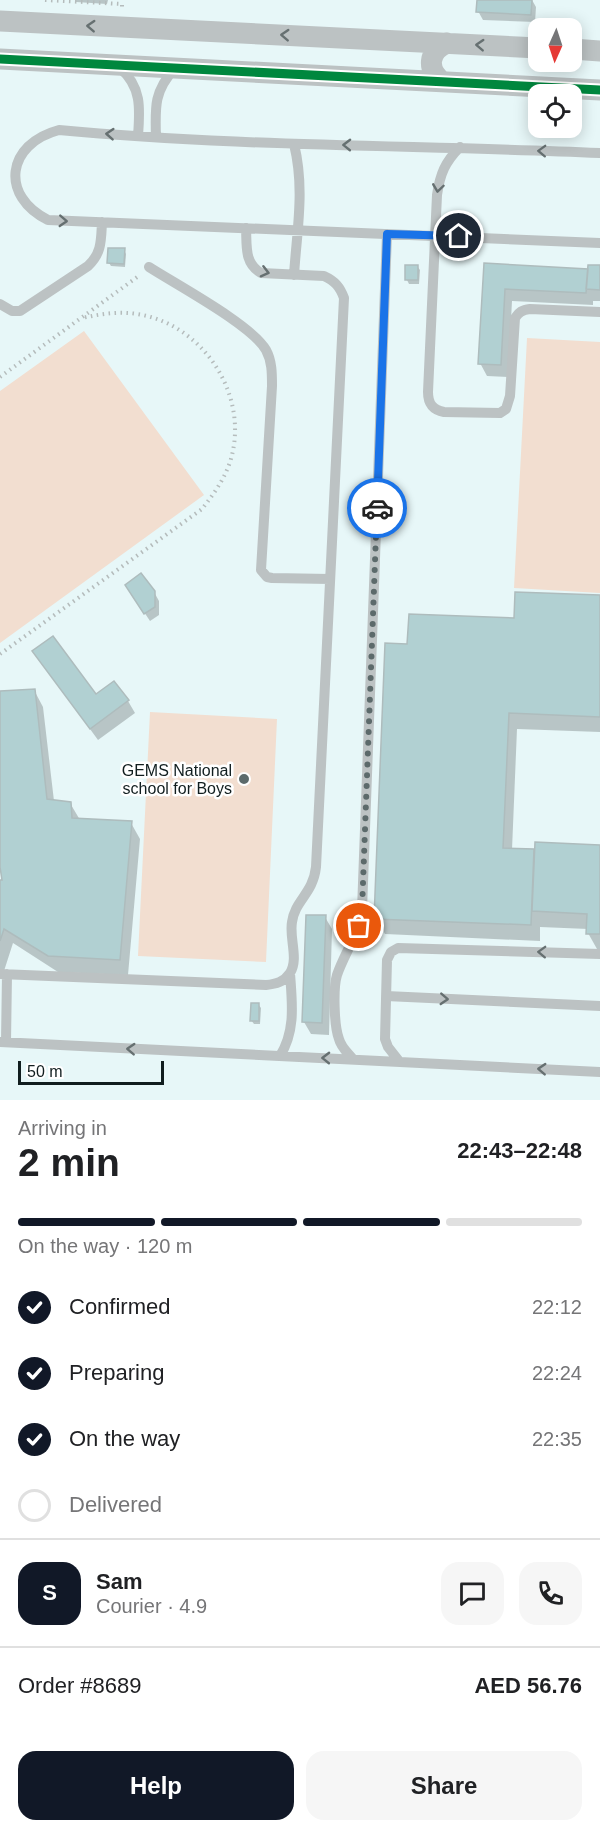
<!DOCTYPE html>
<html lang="en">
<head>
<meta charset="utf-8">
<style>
	:root { --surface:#fff; --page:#f6f6f6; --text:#202124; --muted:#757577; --line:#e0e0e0; --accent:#111827 }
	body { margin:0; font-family:Arial,sans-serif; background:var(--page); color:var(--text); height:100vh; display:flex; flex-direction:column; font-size:22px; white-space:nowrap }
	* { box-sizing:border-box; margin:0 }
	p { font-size:20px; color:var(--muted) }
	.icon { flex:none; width:33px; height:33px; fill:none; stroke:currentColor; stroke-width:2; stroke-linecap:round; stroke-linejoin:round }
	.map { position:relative; height:1100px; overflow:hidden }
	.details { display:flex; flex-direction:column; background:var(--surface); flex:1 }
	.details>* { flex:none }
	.needle { width:39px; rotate:183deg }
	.fabs { position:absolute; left:528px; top:18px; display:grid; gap:12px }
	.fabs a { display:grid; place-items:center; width:54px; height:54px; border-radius:12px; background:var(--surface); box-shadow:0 3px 15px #0003; font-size:30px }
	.scale { position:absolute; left:18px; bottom:15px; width:146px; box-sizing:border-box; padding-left:6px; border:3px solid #111e1f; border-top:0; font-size:16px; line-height:21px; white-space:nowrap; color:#111e1f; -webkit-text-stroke:4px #fff; paint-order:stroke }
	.pin { position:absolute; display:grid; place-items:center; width:51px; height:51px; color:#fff; margin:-26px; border:3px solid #fff; border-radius:50%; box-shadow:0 2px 6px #0007 }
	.courier { position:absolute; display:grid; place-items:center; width:60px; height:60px; margin:-30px; border:4px solid #1a73e8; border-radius:50%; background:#fff; color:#222; box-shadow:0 2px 8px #0007 }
	.head em { font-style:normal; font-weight:600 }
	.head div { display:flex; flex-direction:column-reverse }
	.head { display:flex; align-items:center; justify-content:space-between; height:102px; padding:0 18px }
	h1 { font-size:39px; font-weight:600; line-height:45px }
	.bar { display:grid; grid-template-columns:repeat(4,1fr); gap:9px 6px; align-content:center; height:72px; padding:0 18px }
	.bar i { height:8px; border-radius:4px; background:var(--line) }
	.bar .on { background:var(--accent) }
	.bar p { grid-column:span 4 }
	.line { display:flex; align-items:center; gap:15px; padding:0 18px; border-top:2px solid var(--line) }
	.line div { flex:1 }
	.round { display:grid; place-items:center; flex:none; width:63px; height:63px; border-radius:18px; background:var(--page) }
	ol { padding:0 18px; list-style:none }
	li { display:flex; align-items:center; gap:18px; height:66px }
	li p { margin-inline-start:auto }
	li .icon { padding:6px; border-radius:50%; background:var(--accent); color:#fff; stroke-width:4 }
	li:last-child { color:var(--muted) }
	li i { width:33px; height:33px; border:3px solid var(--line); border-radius:50% }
	.action { display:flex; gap:12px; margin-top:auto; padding:12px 18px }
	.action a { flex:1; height:69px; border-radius:18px; background:var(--accent); color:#fff; font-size:24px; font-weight:600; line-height:69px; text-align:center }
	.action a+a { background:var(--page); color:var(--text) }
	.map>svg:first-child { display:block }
	.green { fill:#f2ded0 }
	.shadow { fill:#0003 }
	.building { fill:#b1d0d2; stroke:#aebcbd; stroke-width:1.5 }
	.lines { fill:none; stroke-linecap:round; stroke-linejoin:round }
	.path { stroke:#b5bcbc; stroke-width:4; stroke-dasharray:1.5 4.5; stroke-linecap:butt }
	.service { stroke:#bcc2c3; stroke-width:10 }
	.minor { stroke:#bcc2c3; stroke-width:21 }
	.cycleway-casing { stroke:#fff; stroke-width:13 }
	.cycleway { stroke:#00873e; stroke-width:9 }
	.oneway { stroke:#667071 }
	.done { stroke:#5c6a6b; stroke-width:6; stroke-dasharray:0 10.8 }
	.route { stroke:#1a73e8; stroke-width:8 }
	.poi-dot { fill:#5c6a6b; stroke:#fff; stroke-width:2 }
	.labels { text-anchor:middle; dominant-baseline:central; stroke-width:5; stroke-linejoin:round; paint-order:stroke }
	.poi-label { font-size:16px; fill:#111e1f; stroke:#fff; text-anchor:end }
</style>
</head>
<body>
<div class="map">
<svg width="600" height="1100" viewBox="0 0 600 1100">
	<rect width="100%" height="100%" fill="#e7f7f8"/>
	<path class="green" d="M84 331 204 495 0 643V391Z
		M527 338 600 342V593L514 588Z
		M150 712 277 719 266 962 138 956Z"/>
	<path class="shadow" d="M75 0H108L107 4 76 2Z
		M478 0H532L536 7 535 22 483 20 478 11Z
		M124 250 126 254 125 267 111 266 109 263Z
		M485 264 589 270 600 267V301H593V305L512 301 508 377 487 376 480 363Z
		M417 266 420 270 419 284H409L407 280Z
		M154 592 159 601V615L150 621 132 594Z
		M600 596V732L517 729 512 850 536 851 600 846V950L597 949 588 933V929L540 927V941L385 934 376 918 409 646Z
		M34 652 96 696 128 701 135 713 98 740Z
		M34 690 43 707 54 801 70 803 80 820 131 823 140 839 128 975 58 972 13 943 4 971 0 970V881L4 882 0 858V692Z
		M325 917 332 929 329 1035 311 1034 304 1022Z
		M258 1004 261 1008 260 1024H254L251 1020Z"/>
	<path class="building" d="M477 0H532L531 15 476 12Z
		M108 248H125L124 264 107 263Z
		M484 263 588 269 586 293 505 289 501 365 478 364Z
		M405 265H418V280H405Z
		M588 265H600V290L586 289Z
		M141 573 155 591V607L144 614 125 585Z
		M515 592 600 595V717L509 713 503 848 534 849 531 925 374 919 385 643 407 644 409 614 514 618Z
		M53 636 96 694 114 681 129 700 90 729 32 651Z
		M35 689 47 799 71 802 72 818 132 821 120 960 48 956 4 929 0 941V880H2L0 867V691Z
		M535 842 600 845V934H586L587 914 532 911Z
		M306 915H326L322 1023 302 1022Z
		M251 1003H259V1021H250Z"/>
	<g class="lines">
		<path class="path" d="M45 0 122 4V7
			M0 377 140 275
			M0 654 202 509C213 495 224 480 230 462 251 397 204 324 137 314 118 311 101 314 82 318"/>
		<path class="service" d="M120 68C142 87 140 109 138 136
			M156 137C155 107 154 91 175 68
			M460 147C445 162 440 174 437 195L428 392C428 404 433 410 444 412L500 413 506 409 510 396 515 318C519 312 522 310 530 309L600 312
			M600 153C420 145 238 147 59 130 6 144 0 196 48 220L600 243
			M149 267C177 285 252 325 266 350 272 361 272 373 272 386L261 570 267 577 272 578 330 579
			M294 275C297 229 305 189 294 144
			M0 304 12 311H20L88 266C102 253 101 240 102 222
			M0 974 266 985C276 984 284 982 290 973 299 959 289 938 292 922 295 900 313 894 316 867L344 298C340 287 335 281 324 276L261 273C244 263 247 246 246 228
			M386 996 600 1006
			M0 1042 600 1072
			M6 1042 7 974
			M280 1056C296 1030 292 1003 290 973
			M352 1058C347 1052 341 1047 339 1039 334 1026 333 988 337 975 345 952 358 936 362 910L387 234
			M399 1061 388 1047 385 1039 387 960 391 952 398 948 600 954"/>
		<path class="minor" d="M0 21 538 48
			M572 49 600 51
			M0 59 600 90
			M443 82C426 70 428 51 447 43"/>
		<g class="cycleway-casing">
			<path id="cycleway" d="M0 59 600 90"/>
		</g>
		<use href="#cycleway" class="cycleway"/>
	</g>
	<defs><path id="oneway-chevron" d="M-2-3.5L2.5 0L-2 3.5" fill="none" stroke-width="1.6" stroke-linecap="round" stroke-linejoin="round" transform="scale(1.5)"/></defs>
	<g class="oneway">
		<use href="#oneway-chevron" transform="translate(91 26) rotate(-177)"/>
		<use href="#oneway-chevron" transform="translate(285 35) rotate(-177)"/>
		<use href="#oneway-chevron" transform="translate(480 45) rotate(-177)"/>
		<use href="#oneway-chevron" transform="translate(110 134) rotate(-176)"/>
		<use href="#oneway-chevron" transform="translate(347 145) rotate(-179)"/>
		<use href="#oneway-chevron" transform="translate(542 151) rotate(-178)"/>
		<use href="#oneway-chevron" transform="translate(438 188) rotate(98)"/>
		<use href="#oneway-chevron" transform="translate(63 221) rotate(3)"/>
		<use href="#oneway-chevron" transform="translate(265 272) rotate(14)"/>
		<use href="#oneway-chevron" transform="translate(542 952) rotate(-178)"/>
		<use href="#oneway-chevron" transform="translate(444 999) rotate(3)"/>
		<use href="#oneway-chevron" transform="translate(131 1049) rotate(-177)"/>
		<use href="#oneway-chevron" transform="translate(326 1058) rotate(-179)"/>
		<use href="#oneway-chevron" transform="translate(542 1069) rotate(-177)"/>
	</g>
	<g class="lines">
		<path class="done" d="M359 926 362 910 377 508"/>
		<path class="route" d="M377 508 387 234 459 236"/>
	</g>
	<circle class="poi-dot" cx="244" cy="779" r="6"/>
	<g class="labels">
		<g class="poi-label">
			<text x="232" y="770">GEMS National<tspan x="232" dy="18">school for Boys</tspan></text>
		</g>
	</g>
</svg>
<div class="fabs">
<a><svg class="needle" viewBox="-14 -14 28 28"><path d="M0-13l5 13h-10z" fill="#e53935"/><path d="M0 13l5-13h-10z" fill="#757577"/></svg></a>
<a><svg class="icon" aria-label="locate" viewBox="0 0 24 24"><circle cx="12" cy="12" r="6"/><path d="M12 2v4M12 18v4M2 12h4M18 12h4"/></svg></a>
</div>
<div class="scale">50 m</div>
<div class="pin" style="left:359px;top:926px;background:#ea580c"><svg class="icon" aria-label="bag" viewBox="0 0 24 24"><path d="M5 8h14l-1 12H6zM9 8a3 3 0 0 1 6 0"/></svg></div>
<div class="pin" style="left:459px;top:236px;background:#1f2937"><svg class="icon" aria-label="home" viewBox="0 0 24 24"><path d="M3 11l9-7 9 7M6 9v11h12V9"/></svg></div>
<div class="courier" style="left:377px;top:508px"><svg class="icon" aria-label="car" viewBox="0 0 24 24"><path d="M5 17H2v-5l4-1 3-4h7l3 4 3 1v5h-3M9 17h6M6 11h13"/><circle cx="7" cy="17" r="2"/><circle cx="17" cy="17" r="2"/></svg></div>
</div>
<section class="details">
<div class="head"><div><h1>2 min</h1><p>Arriving in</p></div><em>22:43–22:48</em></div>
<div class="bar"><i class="on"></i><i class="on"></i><i class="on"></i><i></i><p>On the way · 120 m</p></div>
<ol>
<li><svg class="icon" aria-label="check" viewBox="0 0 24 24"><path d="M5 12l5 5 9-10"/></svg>Confirmed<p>22:12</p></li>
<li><svg class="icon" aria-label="check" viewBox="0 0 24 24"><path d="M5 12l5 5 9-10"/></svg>Preparing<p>22:24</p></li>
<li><svg class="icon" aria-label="check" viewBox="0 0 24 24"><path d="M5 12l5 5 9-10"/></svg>On the way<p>22:35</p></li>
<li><i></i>Delivered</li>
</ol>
<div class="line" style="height:108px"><b class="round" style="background:var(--accent);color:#fff">S</b><div><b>Sam</b><p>Courier · 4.9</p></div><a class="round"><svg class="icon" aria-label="chat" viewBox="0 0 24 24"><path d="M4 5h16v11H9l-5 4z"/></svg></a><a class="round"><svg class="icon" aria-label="phone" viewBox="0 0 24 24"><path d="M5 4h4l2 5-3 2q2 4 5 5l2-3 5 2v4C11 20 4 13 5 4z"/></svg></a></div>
<div class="line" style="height:78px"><div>Order #8689</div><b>AED 56.76</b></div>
<div class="action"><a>Help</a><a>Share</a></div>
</section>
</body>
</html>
